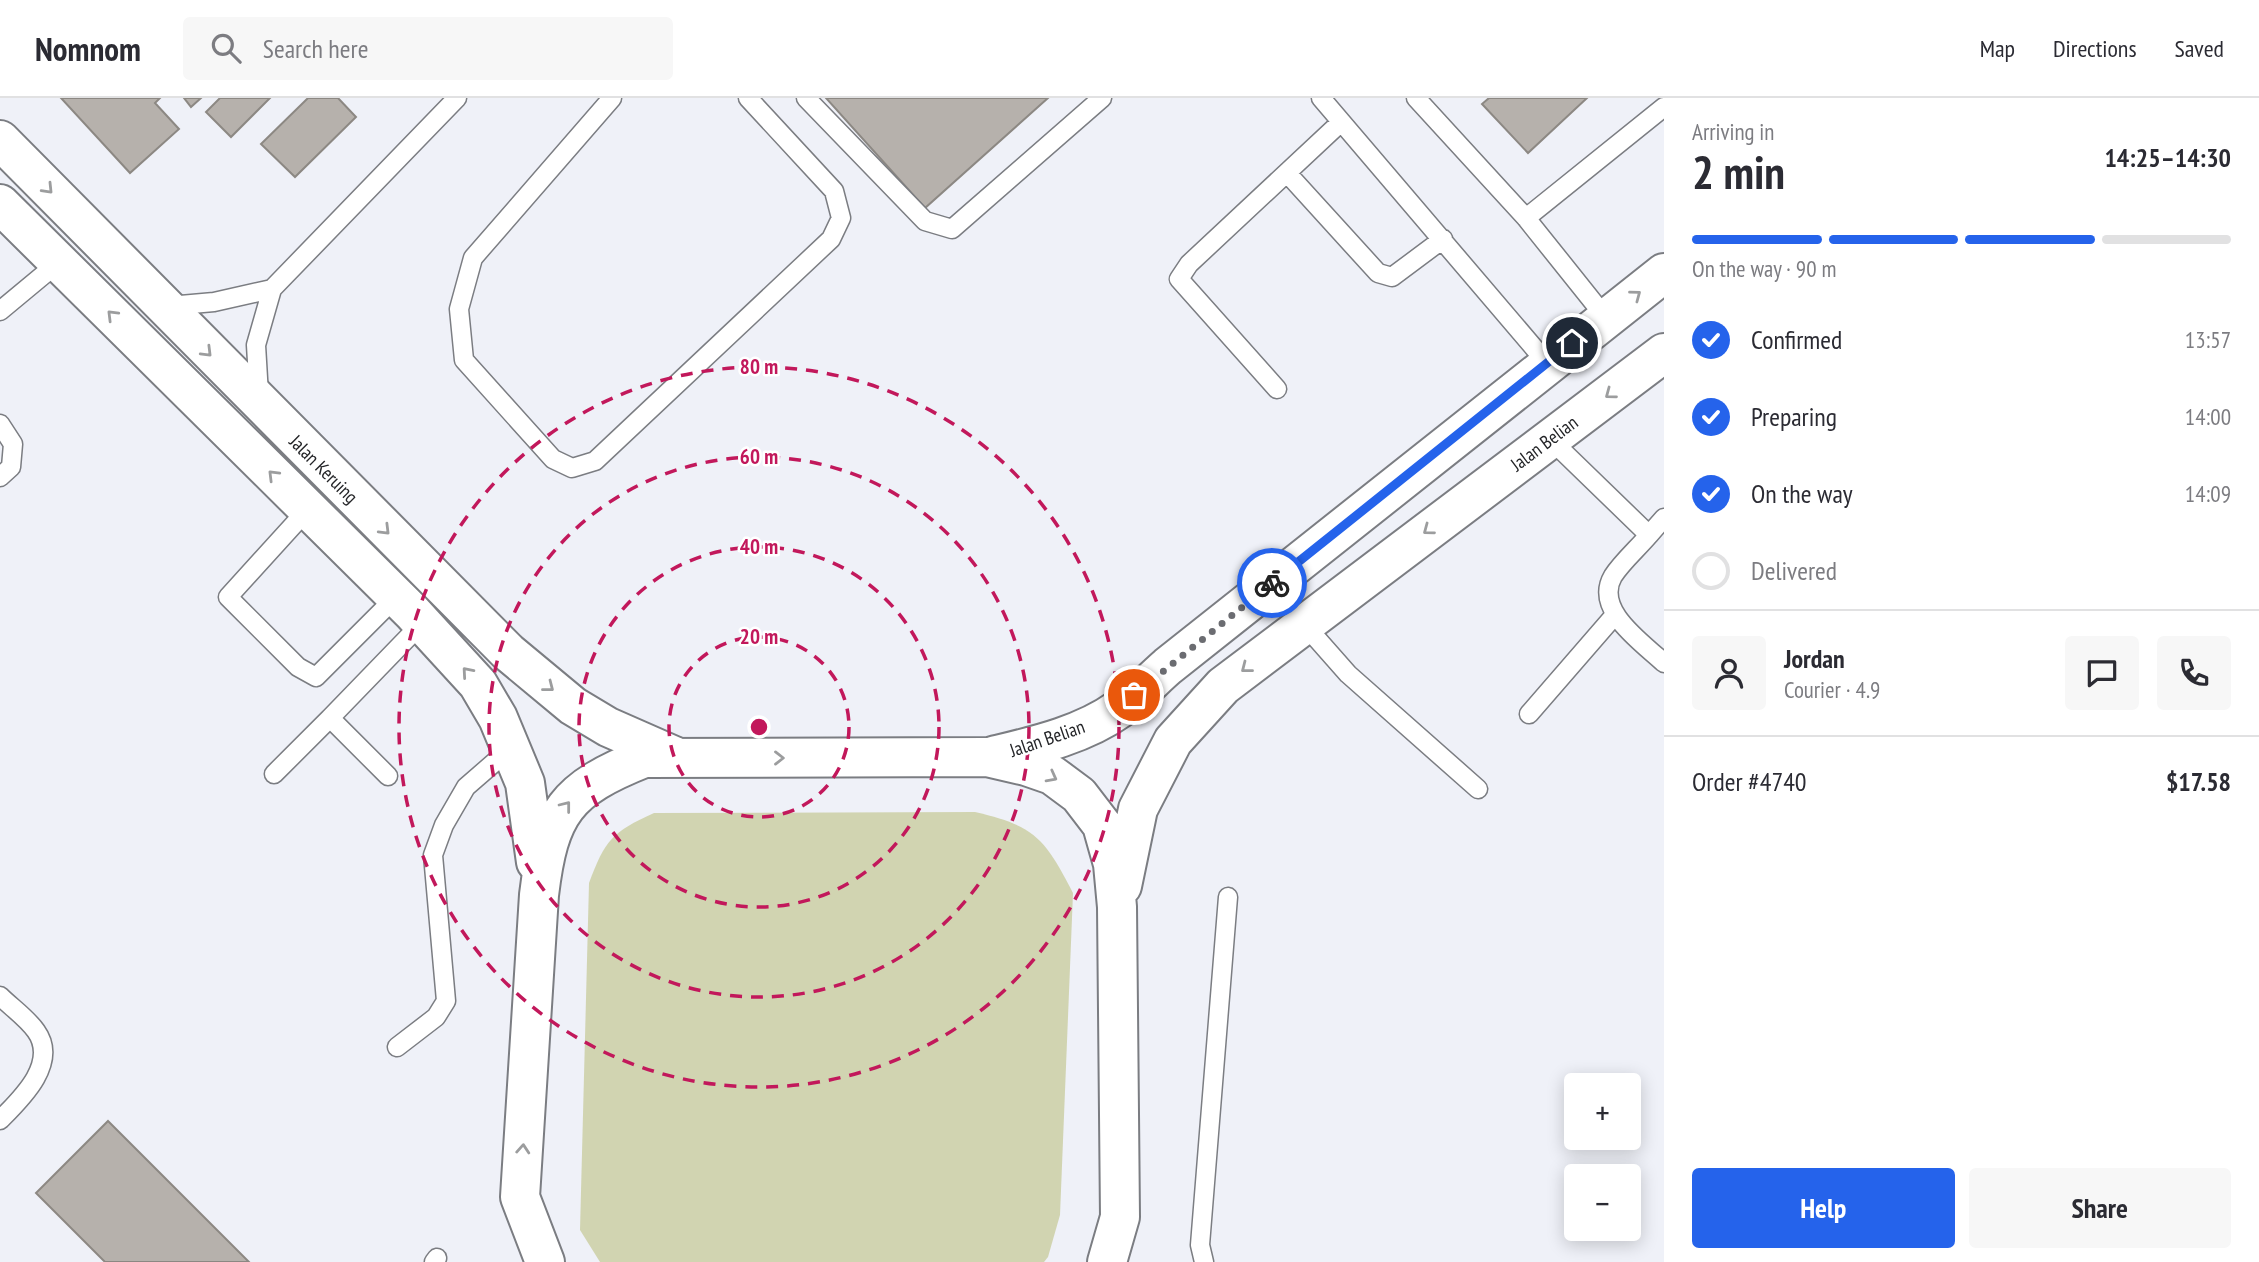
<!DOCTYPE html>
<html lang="en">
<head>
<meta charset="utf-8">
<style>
	:root { --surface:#fff; --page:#f7f7f7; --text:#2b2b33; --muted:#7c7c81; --line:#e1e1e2; --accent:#2563eb }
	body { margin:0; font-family:"PT Sans Narrow",sans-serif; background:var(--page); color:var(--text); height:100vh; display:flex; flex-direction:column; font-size:26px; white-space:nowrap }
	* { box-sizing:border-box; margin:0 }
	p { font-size:23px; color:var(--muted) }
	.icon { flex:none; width:38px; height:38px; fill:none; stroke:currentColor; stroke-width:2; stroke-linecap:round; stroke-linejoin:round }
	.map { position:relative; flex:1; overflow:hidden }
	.panel { display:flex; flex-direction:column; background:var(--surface); width:595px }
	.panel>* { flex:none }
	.controls { position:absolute; left:1564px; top:975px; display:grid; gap:14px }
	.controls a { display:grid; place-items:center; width:77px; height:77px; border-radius:7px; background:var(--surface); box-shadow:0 4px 18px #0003; font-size:35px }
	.pin { position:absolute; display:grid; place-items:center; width:60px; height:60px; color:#fff; margin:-30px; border:4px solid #fff; border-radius:50%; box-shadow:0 2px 7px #0007 }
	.courier { position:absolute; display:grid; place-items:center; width:70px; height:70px; margin:-35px; border:5px solid #2563eb; border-radius:50%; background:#fff; color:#222; box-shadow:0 2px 9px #0007 }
	.headline em { font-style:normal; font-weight:700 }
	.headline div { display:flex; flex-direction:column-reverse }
	.headline { display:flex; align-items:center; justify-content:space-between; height:119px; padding:0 28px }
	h1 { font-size:46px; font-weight:700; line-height:52px }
	.bar { display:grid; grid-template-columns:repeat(4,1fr); gap:10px 7px; align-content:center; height:84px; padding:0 28px }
	.bar i { height:9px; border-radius:5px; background:var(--line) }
	.bar .active { background:var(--accent) }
	.bar p { grid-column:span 4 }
	.line { display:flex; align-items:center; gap:18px; padding:0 28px; border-top:2px solid var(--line) }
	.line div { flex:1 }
	.round { display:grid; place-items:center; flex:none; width:74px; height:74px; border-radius:7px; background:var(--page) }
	ol { padding:0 28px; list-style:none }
	li { display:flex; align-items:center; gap:21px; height:77px }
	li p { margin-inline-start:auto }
	li .icon { padding:7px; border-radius:50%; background:var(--accent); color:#fff; stroke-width:4 }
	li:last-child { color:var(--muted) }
	li i { width:38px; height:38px; border:4px solid var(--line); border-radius:50% }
	.button { display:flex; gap:14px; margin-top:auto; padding:14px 28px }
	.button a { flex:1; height:80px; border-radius:7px; background:var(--accent); color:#fff; font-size:28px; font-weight:700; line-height:80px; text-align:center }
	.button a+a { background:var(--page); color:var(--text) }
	header { display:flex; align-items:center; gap:42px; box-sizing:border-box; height:98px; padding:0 35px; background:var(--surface); border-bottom:2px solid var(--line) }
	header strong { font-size:33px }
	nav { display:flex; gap:38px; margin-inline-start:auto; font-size:24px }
	.search { width:490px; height:63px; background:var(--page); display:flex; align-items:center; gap:18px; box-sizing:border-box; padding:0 24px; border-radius:7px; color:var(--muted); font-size:26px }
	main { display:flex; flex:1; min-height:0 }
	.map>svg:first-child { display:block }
	.green { fill:#d1d4b1 }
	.building { fill:#b6b1ac; stroke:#8c8883; stroke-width:2 }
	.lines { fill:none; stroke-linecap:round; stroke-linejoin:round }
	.lane-casing { stroke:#7b7d82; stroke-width:21 }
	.secondary-casing { stroke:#7b7d82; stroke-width:42 }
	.lane { stroke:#fff; stroke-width:18 }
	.secondary { stroke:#fff; stroke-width:38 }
	.oneway { stroke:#9c9d9e }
	.done { stroke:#6b6c71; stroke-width:7; stroke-dasharray:0 12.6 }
	.route { stroke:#2563eb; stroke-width:9 }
	.ring { fill:none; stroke:#c2185b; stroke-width:3.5; stroke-dasharray:12 9 }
	.labels { text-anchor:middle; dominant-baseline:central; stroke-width:5; stroke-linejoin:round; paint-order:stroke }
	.street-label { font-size:19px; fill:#242528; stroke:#fff }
	.centre { fill:#c2185b; stroke:#fff; stroke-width:3.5 }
	.ring-label { font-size:21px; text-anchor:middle; font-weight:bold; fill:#c2185b; stroke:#fff; stroke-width:5; stroke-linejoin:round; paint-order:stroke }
</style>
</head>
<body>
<header>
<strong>Nomnom</strong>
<div class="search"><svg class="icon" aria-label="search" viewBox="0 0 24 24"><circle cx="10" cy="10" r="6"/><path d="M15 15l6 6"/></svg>Search here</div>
<nav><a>Map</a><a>Directions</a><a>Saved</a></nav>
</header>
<main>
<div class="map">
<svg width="1664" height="1164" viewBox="0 0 1664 1164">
	<rect width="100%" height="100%" fill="#eff1f8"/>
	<path class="green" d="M975 714C1036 728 1045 741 1073 795L1060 1117 1048 1159 1044 1164H600L580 1132 589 785C605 742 612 734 654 715Z"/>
	<path class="building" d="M61 0H160L155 5 179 31 130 75Z
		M184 0H201L191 9Z
		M220 0H270L231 39 206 14Z
		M308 0H338L356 19 295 79 261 46Z
		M826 0H1048L925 110Z
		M1489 0H1587L1528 55 1482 6Z
		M108 1023 249 1164H105L36 1095Z"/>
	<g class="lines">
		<g class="lane-casing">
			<path id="lane" d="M612 0 473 160 459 211 464 262 553 361 572 370 595 363 831 141 841 120 834 93 748 0
				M806 0 925 123 952 131 1102 0
				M1321 0 1547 265
				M1416 0 1526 120 1606 220
				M1287 75 1378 175 1392 179 1443 141
				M1526 120 1664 9
				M169 208 214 204 272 191
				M0 213 59 164
				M1277 291 1179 181 1189 166 1341 24
				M259 297 256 247 272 191 457 0
				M0 326 13 346 11 369 0 379
				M1550 341 1649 437C1638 450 1622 464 1613 478 1593 512 1643 545 1664 565
				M308 411 228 499 298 569 316 579 396 499
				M1649 437 1664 420
				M1303 525 1348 576 1478 691
				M1529 616 1614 518
				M274 676 330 620
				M388 678 330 620 422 525
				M0 898C11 909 27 920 36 933 59 965 21 1001 0 1022
				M397 949 436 919 446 903 433 757 444 727 466 689 512 649
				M434 1164 437 1160
				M1204 1164 1200 1147 1228 799"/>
		</g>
		<g class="secondary-casing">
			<path id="secondary" d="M0 42 508 554 573 608 608 629 674 658
				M0 106 412 514 478 586 498 620 525 685 536 764
				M993 658C1034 648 1083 637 1119 611 1136 599 1152 582 1168 568L1664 175
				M1122 788 1138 711 1173 643 1223 588 1664 255
				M545 1164 520 1099 539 797C549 714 566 691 644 660L987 659 1026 668 1052 677 1079 697 1102 727 1113 766 1117 809 1120 1119 1107 1164"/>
		</g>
		<use href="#lane" class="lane"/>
		<use href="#secondary" class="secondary"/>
	</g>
	<defs><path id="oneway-chevron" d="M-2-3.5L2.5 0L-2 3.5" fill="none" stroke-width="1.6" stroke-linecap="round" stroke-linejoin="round" transform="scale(1.75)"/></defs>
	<g class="oneway">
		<use href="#oneway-chevron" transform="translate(48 91) rotate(46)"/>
		<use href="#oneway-chevron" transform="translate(1636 197) rotate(-37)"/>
		<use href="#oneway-chevron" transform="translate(112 217) rotate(-135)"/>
		<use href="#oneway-chevron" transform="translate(207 254) rotate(45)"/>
		<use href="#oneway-chevron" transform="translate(1610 296) rotate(143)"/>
		<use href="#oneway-chevron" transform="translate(273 377) rotate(-135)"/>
		<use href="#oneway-chevron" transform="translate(385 432) rotate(45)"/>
		<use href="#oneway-chevron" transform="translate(1428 432) rotate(143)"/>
		<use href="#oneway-chevron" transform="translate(1246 570) rotate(142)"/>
		<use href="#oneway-chevron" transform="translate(467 574) rotate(-131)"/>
		<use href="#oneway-chevron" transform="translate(549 589) rotate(38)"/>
		<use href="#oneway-chevron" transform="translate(779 660)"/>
		<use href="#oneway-chevron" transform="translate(1052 679) rotate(28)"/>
		<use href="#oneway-chevron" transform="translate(566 708) rotate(-52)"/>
		<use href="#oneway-chevron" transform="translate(523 1051) rotate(-86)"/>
	</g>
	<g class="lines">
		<path class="done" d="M1134 597 1272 485"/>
		<path class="route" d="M1272 485 1572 245"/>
	</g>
	<g class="ring">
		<circle cx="759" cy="629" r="90"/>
		<circle cx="759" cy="629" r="180"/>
		<circle cx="759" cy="629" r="270"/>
		<circle cx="759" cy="629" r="360"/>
	</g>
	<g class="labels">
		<g class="street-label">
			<text transform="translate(1544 345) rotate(-37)">Jalan Belian</text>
			<text transform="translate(324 371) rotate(45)">Jalan Keruing</text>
			<text transform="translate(1047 640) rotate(-19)">Jalan Belian</text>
		</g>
	</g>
	<circle cx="759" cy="629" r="10" class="centre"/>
	<g class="ring-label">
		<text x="759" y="276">80 m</text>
		<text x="759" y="366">60 m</text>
		<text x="759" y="456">40 m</text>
		<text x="759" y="546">20 m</text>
	</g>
</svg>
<div class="controls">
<a>+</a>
<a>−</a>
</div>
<div class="pin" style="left:1134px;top:597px;background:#ea580c"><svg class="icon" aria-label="bag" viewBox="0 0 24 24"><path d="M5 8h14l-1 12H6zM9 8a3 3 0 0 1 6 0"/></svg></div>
<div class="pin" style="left:1572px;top:245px;background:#1f2937"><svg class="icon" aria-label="home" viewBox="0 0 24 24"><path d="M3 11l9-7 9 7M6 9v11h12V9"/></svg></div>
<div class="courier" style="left:1272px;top:485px"><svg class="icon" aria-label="bike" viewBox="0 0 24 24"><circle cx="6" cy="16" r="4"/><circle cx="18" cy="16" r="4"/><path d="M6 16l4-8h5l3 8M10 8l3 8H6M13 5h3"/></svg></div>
</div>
<section class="panel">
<div class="headline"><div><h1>2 min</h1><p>Arriving in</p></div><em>14:25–14:30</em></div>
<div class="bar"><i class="active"></i><i class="active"></i><i class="active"></i><i></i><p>On the way · 90 m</p></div>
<ol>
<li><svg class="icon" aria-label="check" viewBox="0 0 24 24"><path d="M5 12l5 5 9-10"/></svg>Confirmed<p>13:57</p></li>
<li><svg class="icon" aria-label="check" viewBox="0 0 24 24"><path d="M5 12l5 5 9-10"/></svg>Preparing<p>14:00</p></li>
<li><svg class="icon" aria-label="check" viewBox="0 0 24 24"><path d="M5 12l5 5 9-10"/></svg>On the way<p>14:09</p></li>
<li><i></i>Delivered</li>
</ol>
<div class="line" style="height:126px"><a class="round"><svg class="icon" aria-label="person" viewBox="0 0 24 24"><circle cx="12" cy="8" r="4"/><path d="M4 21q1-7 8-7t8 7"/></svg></a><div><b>Jordan</b><p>Courier · 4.9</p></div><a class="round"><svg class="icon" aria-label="chat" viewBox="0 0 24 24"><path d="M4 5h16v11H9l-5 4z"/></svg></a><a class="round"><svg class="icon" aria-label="phone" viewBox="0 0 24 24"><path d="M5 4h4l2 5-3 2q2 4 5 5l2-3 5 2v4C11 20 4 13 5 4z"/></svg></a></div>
<div class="line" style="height:91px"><div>Order #4740</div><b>$17.58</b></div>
<div class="button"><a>Help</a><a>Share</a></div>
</section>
</main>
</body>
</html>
